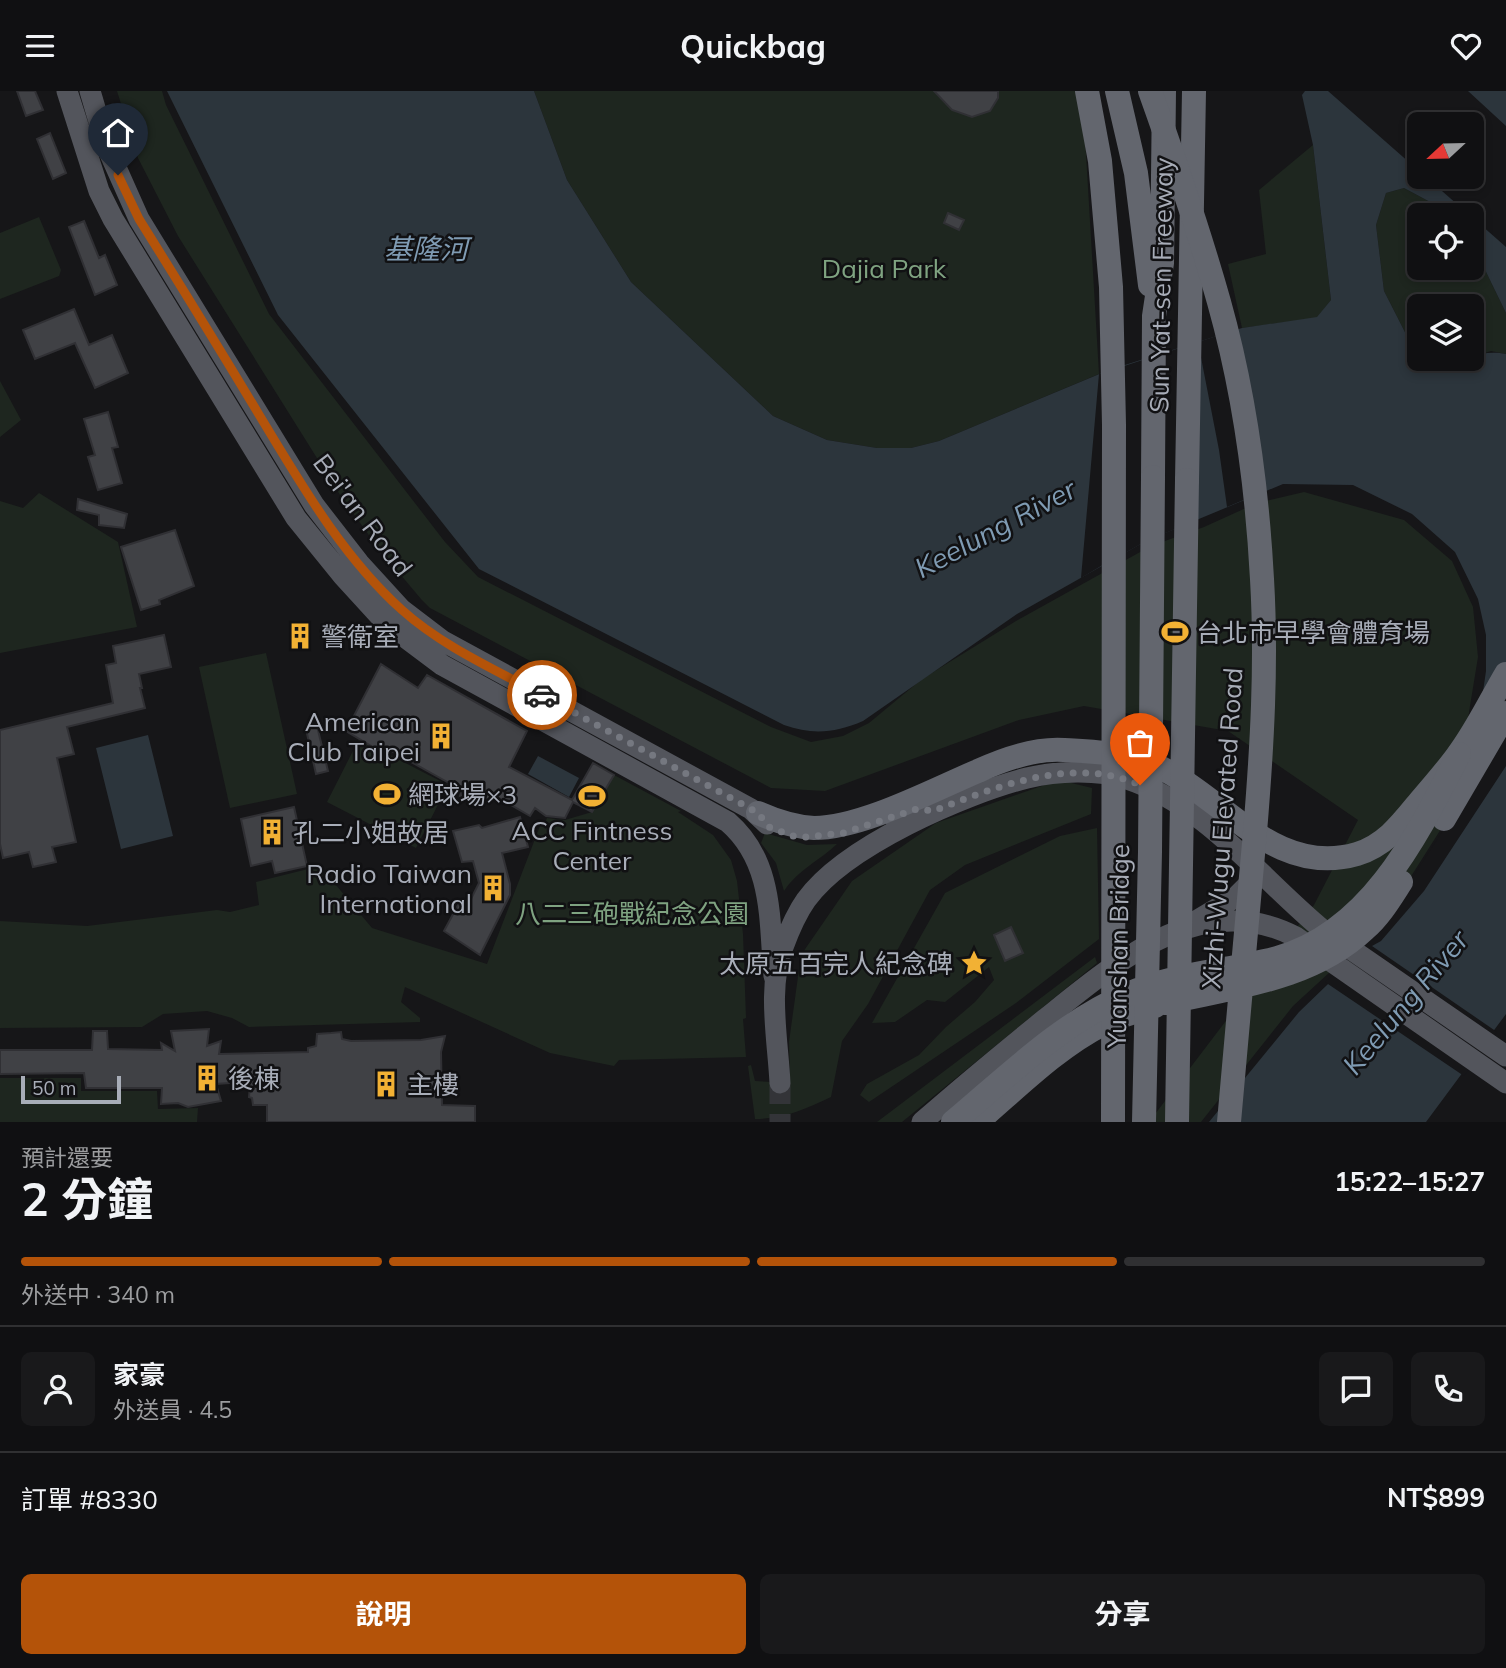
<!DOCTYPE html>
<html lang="zh-TW">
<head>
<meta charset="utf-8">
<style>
	:root { --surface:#101012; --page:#19191b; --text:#f1f3f6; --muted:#9c9d9f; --line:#303032; --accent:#b45309 }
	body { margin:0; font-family:Mulish,"Noto Sans TC",sans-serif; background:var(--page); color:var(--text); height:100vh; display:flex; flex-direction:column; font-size:26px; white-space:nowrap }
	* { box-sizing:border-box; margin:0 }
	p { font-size:23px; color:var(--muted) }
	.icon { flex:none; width:38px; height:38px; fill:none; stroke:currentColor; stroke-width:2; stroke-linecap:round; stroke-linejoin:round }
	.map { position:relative; height:1031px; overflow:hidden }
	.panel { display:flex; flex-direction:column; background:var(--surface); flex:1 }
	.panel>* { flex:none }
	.needle { width:46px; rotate:248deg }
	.controls { position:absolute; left:1407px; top:21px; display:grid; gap:14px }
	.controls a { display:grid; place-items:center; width:77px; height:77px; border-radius:10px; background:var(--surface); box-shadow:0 4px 10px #0003,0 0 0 2px var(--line); font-size:35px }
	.scale { position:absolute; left:21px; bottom:18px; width:100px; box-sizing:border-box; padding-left:7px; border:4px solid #a8adb8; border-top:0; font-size:19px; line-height:24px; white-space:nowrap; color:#a8adb8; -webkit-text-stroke:5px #111113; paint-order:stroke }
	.pin { position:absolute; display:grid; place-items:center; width:60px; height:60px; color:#fff; margin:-72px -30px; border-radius:50% 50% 50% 0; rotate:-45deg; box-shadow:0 0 7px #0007 }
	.pin .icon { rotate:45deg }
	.courier { position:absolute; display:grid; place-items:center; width:70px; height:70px; margin:-35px; border:5px solid #b45309; border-radius:50%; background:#fff; color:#222; box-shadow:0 2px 9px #0007 }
	.overview em { font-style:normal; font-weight:700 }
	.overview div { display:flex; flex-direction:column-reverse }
	.overview { display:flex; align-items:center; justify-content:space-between; height:119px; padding:0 21px }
	h1 { font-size:46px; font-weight:700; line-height:52px }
	.bar { display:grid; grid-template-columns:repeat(4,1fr); gap:10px 7px; align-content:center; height:84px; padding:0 21px }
	.bar i { height:9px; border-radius:5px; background:var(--line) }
	.bar .selected { background:var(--accent) }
	.bar p { grid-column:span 4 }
	.line { display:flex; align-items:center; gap:18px; padding:0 21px; border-top:2px solid var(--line) }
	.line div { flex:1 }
	.round { display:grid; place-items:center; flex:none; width:74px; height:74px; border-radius:10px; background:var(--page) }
	.cta { display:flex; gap:14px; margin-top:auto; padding:14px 21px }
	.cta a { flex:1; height:80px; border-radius:10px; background:var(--accent); color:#fff; font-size:28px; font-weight:700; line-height:80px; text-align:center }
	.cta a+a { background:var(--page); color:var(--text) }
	header { display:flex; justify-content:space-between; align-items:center; height:91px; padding:0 21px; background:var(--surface); font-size:32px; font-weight:700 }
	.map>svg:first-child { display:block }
	.green { fill:#1e261f }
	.water { fill:#2c353c }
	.pier { fill:#161618 }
	.building { fill:#404145; stroke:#303034; stroke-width:2 }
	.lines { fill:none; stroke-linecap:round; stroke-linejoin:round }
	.major-tunnel { stroke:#333438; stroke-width:21; stroke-dasharray:21 10; stroke-linecap:butt }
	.major { stroke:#53555c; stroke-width:21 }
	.highway { stroke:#63666e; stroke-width:24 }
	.highway-bridge { stroke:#63666e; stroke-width:24 }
	.done { stroke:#757880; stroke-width:7; stroke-dasharray:0 12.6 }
	.route { stroke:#b45309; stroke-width:9 }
	.labels { text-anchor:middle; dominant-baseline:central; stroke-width:5; stroke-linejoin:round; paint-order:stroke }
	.park-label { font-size:26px; fill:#7fa381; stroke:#111113 }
	.street-label { font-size:26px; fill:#a8adb8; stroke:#111113 }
	.poi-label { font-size:26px; fill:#a8adb8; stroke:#111113; text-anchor:start }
	.water-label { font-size:28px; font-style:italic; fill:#7f9bb3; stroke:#111113 }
</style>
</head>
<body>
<header><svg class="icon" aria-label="menu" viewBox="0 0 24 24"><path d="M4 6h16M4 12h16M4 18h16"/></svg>Quickbag<svg class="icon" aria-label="heart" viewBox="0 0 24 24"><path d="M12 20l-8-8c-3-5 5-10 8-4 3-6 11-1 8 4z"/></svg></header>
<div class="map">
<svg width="1506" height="1031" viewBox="0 0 1506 1031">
	<rect width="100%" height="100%" fill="#161618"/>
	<path class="green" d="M117 0H162L166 14 269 223 445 451 478 486 771 636 811 651 843 645 869 632 922 588 1016 530 1151 455 1204 436 1257 412 1304 401 1404 429 1452 470 1473 516 1478 566 1453 719 1379 836 1293 915 1201 1031H1149L1314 814 1358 729 1228 640 1084 615 1019 629 825 700 771 697 430 517 421 508 379 458 342 407 178 145 138 67Z
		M534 0H1080L1083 12 1099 283 939 350 911 357H877L827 349 773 325 631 191 567 89Z
		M1313 54 1331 209 1317 227 1242 237 1228 173 1266 163 1259 99Z
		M1404 97 1447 120 1458 114 1470 124H1419V177H1472V152L1506 222V263L1491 260 1472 266V215H1419V258L1411 253 1384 200 1376 134 1386 102Z
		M39 126 61 179 59 185 0 208V142Z
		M0 290 21 329 0 346Z
		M39 402 118 451 137 536 0 562V410L23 417Z
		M266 562 297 703 230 717 199 576Z
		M359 648 448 694 416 757 327 711Z
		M614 684 681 720 678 721 713 744 731 769 737 790 743 843 746 927 743 928 746 966 619 969 614 975 550 962 405 896 401 911 420 927V931L249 936 232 927 207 920 163 923 142 936 0 937V830L87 835 217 819 230 821 259 814 256 791 320 775 372 837 487 873 540 735 544 734 547 727 565 729 592 721Z
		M1059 689 1092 697 1091 723 965 774 930 799 868 913 842 950 831 1006C806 1018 783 1028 755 1028L748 975 751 974 755 990 790 992 789 951 801 864 852 790 936 732Z
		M1097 737 1099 848 1016 912 869 1011 860 1004 867 993 919 964 946 936 975 911 994 889 989 876 945 911 927 909 895 931 872 932 945 802 1060 745Z
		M765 742 807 754 837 753C819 770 799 778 784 800L776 772 761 752Z
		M1095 866 1097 872 902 1031H877Z
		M0 987H81V1000H157L158 1018 198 1017 197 1031H0Z"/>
	<path class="water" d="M167 0H534L567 89 631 191 773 325 827 349 877 357H911L939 350 1109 279 1242 237 1317 226 1331 209 1313 54 1302 4 1305 0H1328L1419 80V86H1426L1458 114 1447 120 1404 97 1386 102 1376 134 1384 200 1411 253 1419 258V268H1433L1444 275C1466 268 1483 258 1506 263V923L1426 1031H1209L1299 921 1382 841 1459 720 1476 649 1486 580V544L1478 508 1455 461 1412 423 1353 394 1283 393 1146 450 1116 467 1017 523 863 630C835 642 812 644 784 634L479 478 278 224Z
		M1468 0H1506V35Z
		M1472 126 1506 156V222L1472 152Z
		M148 644 173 745 121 758 96 657Z
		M538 665 579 687 569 706 528 683Z"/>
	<path class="pier" d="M1223 243 1253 405 1227 416 1219 359 1198 251Z
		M1195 252 1192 431 1146 450 1116 467 1115 278Z
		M1109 279 1111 469 1081 487 1099 283Z
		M1506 572V675L1424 800 1381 850 1372 855 1497 941 1464 985 1325 891 1379 839 1456 719Z"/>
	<path class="building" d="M17 0H35L43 19 26 25Z
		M934 0H998V7L990 20 972 26 952 19Z
		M50 42 66 82 53 88 37 48Z
		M948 122 964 129 959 139 944 132Z
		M84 130 99 167 105 164 117 194 95 204 69 136Z
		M74 218 89 254 112 244 128 282 95 297 75 252 35 268 23 239Z
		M108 321 118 356 112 357 122 392 98 399 88 366 95 364 84 328Z
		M78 408 127 423 124 437 99 434V424L77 419Z
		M175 439 194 495 159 509 160 513 141 519 121 456Z
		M164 544 171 576 139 583 142 597H140L145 617 67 636 74 663 57 667 76 751 52 756 56 771 33 776 29 761 3 767 0 753V639L113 612 106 574 116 572 113 555Z
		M381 573 418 597 427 584 527 640 509 676 572 709 593 672 614 684 592 721 573 711 565 727 546 725 535 717 530 725 499 707 474 713 460 705 461 702 447 695 449 692 386 657 383 662 346 640Z
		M317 635 328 680 316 683 306 638Z
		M294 716 307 775 275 782 272 770 251 775 241 728Z
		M520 726 528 756 502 762 510 793V804L480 864 444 840 459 812 466 818 479 792 473 770 462 771 453 740 479 734 482 737Z
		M1011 836 1023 862 1005 870 994 844Z
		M209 938 207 955 221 950 219 963 308 961V957L316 955 317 943 331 942 341 941 342 948 351 950 421 949 445 945 441 961 442 1014 475 1015V1031H267V1014H253L252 1007 249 1006 250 995H245L244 991 216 993 221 1010 188 1016 178 1012 161 1013 162 997H86L84 982 0 983V959H92L93 940H107L108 958 162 959 161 952 175 960 171 940Z"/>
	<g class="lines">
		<path class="major-tunnel" d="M780 992V1031"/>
		<path class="major" d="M67 0 99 100 113 128 296 427 343 485 386 532 442 574 728 731C774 771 769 829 774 885
			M90 0 106 54 139 128 314 414 359 472 401 518 443 550 751 718 767 733
			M894 726 917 718 933 720
			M1196 830 1236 806 1257 785
			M780 992C778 950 767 896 783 856 789 840 796 823 806 809 845 755 964 703 1027 687 1057 680 1097 678 1127 688 1206 714 1261 788 1323 839L1506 965
			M922 1031C962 996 1003 962 1045 928 1115 872 1201 796 1296 846L1506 992"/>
		<path class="highway" d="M1117 0 1136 82 1150 194
			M1153 386 1154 225 1162 172 1164 0
			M1187 389 1194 0
			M758 722C776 730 795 736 814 737 862 737 933 699 978 680 1004 668 1035 657 1064 659 1100 661 1135 662 1167 680 1228 713 1278 786 1357 763 1386 754 1402 732 1420 710 1433 695 1446 680 1457 665 1476 640 1490 610 1506 583
			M1444 728 1506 622
			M977 1031C1017 997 1056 957 1103 933 1119 925 1137 920 1155 915"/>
		<path class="highway-bridge" d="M1087 0 1100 70 1111 196 1114 334 1113 1031
			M1150 0C1175 70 1199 140 1219 211 1244 300 1257 395 1262 488 1267 572 1262 657 1255 741 1247 838 1237 934 1229 1031
			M1165 912C1234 896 1311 889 1365 838 1380 825 1390 808 1401 791
			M953 1031C1008 985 1061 932 1128 903 1174 882 1228 880 1277 867 1371 841 1418 743 1459 663
			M1144 1031 1150 761 1153 386
			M1177 1031 1187 389"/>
	</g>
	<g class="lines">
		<path class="done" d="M542 604 751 718 758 722 769 736 793 745 807 746 843 742 917 718 933 720C997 696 1072 664 1140 694"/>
		<path class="route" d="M118 84 139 128C179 192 219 257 258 322 300 391 341 464 402 519 442 555 494 578 542 604"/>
	</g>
	<defs>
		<g id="stadium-bare" transform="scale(2.1)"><path d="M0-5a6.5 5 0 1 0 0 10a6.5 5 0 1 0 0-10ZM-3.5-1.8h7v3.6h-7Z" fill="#f2b134" stroke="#111113" stroke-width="2.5" paint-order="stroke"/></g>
		<g id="building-bare" transform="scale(2.1)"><path d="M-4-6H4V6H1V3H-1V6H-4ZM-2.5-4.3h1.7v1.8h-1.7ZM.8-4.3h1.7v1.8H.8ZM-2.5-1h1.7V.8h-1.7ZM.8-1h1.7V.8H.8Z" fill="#f2b134" stroke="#111113" stroke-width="2.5" paint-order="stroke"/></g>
		<g id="sight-bare" transform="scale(2.1)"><path d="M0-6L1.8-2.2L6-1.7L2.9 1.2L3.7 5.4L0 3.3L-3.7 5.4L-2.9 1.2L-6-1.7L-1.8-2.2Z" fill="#f2b134" stroke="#111113" stroke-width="2.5" paint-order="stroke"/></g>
	</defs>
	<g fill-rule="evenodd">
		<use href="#stadium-bare" x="1175" y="541"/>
		<use href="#building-bare" x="300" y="545"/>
		<use href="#building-bare" x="441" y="645"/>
		<use href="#stadium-bare" x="387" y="703"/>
		<use href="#stadium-bare" x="592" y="705"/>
		<use href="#building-bare" x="272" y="741"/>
		<use href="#building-bare" x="493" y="797"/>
		<use href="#sight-bare" x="974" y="872"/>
		<use href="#building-bare" x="207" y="987"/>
		<use href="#building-bare" x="386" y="993"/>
	</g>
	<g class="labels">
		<g class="park-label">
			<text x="884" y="177">Dajia Park</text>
			<text x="632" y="822">八二三砲戰紀念公園</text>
		</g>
		<g class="street-label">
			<text transform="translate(1161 194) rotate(-89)">Sun Yat-sen Freeway</text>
			<text transform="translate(363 424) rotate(53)">Bei'an Road</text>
			<text transform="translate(1222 737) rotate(-86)">Xizhi-Wugu Elevated Road</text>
			<text transform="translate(1118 855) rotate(-89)">Yuanshan Bridge</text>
		</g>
		<g class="poi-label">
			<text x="1196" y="541">台北市早學會體育場</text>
			<text x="321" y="545">警衛室</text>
			<text x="420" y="630" text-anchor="end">American<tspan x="420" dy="30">Club Taipei</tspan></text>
			<text x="408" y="703">網球場×3</text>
			<text x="592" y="739" text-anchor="middle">ACC Fintness<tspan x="592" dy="30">Center</tspan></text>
			<text x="293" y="741">孔二小姐故居</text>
			<text x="472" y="782" text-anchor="end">Radio Taiwan<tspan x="472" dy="30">International</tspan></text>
			<text x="953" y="872" text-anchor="end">太原五百完人紀念碑</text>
			<text x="228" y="987">後棟</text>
			<text x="407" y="993">主樓</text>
		</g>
		<g class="water-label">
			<text x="426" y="157">基隆河</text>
			<text transform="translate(995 437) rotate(-28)">Keelung River</text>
			<text transform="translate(1405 911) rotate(-50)">Keelung River</text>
		</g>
	</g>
</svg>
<div class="controls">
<a><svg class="needle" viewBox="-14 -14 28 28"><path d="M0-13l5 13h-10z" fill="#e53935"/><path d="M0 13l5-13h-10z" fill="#9c9d9f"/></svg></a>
<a><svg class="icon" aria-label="locate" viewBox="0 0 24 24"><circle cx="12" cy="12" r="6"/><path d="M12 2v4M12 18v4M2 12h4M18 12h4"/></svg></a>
<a><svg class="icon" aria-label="layers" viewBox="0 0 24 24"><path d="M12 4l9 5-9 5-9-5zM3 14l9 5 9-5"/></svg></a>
</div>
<div class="scale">50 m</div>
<div class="pin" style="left:1140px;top:694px;background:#ea580c"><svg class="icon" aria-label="bag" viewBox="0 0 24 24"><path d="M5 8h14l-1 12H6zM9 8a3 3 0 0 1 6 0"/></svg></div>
<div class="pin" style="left:118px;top:84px;background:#1f2937"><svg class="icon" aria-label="home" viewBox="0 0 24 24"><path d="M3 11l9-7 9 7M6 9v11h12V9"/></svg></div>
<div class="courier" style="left:542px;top:604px"><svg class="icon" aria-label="car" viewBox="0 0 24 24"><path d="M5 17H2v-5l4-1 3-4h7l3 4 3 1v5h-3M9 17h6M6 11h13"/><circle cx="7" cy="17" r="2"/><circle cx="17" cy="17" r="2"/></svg></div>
</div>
<section class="panel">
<div class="overview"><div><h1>2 分鐘</h1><p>預計還要</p></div><em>15:22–15:27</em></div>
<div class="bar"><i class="selected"></i><i class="selected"></i><i class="selected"></i><i></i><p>外送中 · 340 m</p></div>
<div class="line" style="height:126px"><a class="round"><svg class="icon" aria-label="person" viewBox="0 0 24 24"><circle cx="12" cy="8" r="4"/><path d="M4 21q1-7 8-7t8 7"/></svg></a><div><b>家豪</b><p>外送員 · 4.5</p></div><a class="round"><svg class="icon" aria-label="chat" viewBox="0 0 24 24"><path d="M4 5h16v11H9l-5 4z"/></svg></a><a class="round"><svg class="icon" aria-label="phone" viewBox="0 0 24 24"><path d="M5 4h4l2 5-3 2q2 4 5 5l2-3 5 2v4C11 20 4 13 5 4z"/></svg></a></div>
<div class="line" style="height:91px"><div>訂單 #8330</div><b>NT$899</b></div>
<div class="cta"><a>說明</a><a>分享</a></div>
</section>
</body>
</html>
